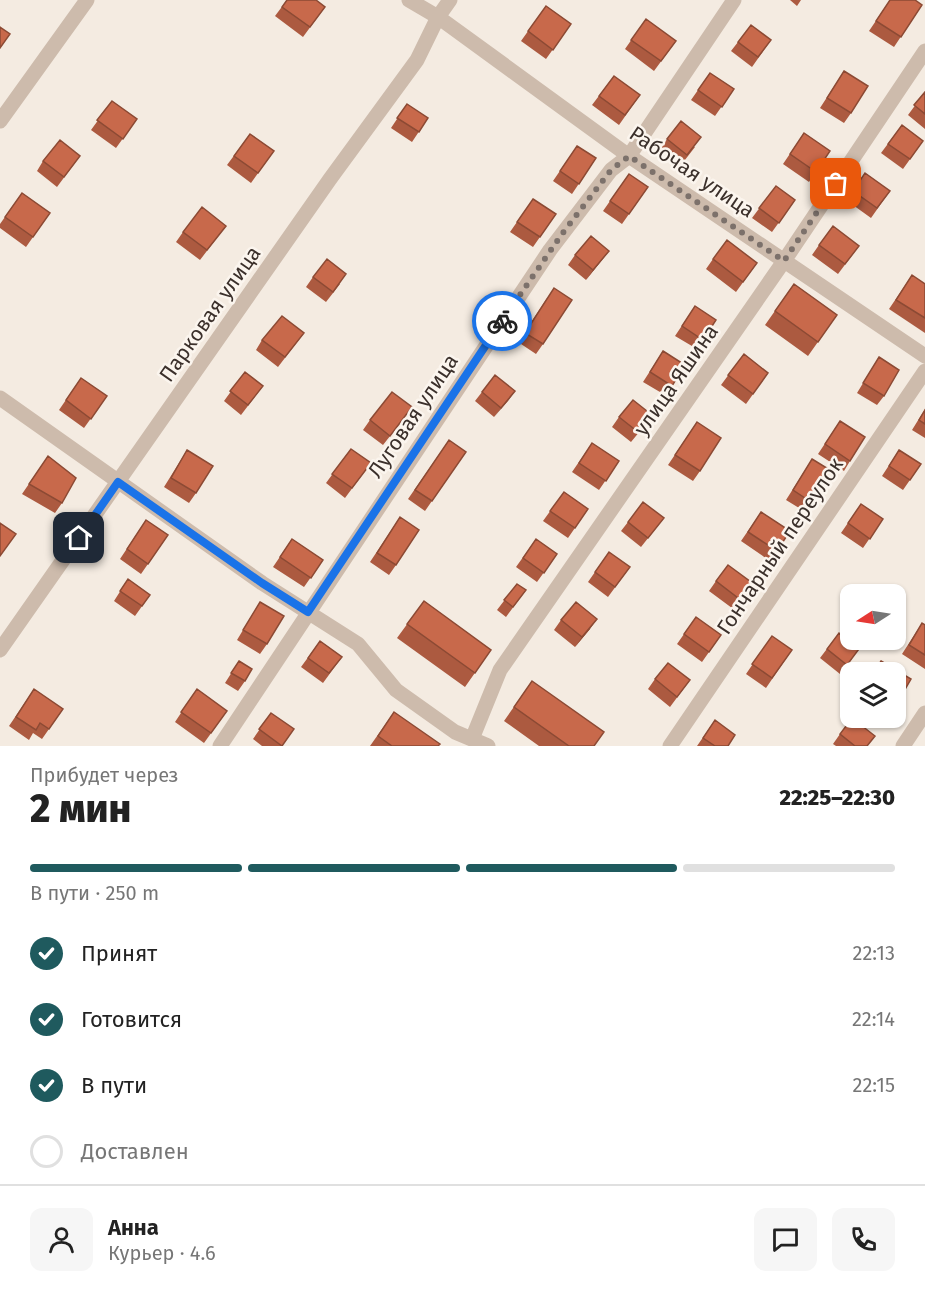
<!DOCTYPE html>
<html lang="ru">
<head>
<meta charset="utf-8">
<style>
	:root { --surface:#fff; --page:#f6f6f6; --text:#222; --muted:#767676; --line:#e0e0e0; --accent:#1f5a5e }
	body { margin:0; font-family:"Fira Sans",sans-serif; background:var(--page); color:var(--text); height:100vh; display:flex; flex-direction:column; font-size:22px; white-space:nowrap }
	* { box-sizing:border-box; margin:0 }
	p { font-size:20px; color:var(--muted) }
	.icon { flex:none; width:33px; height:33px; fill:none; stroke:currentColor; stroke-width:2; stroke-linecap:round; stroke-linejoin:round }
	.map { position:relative; height:746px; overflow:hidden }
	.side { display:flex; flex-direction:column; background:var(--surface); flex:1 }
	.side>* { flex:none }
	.needle { width:39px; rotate:258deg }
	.controls { position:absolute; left:840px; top:584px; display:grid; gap:12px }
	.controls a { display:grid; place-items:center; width:66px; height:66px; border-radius:12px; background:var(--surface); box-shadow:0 2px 4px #0004; font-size:30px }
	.pin { position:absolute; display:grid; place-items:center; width:51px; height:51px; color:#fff; margin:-26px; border-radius:12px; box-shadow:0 3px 9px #0006 }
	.courier { position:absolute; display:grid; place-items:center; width:60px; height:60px; margin:-30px; border:4px solid #1a73e8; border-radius:50%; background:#fff; color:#222; box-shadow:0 2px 8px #0007 }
	.head em { font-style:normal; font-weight:800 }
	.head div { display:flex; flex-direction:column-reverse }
	.head { display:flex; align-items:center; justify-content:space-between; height:102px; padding:0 30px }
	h1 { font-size:39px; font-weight:800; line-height:45px }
	.bar { display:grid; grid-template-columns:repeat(4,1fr); gap:9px 6px; align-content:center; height:72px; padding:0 30px }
	.bar i { height:8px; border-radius:4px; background:var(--line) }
	.bar .current { background:var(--accent) }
	.bar p { grid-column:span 4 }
	.line { display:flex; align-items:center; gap:15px; padding:0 30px; border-top:2px solid var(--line) }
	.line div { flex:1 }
	.round { display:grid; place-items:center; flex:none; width:63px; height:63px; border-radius:12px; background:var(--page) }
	ol { padding:0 30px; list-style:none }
	li { display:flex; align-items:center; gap:18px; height:66px }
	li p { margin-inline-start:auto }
	li .icon { padding:6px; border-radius:50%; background:var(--accent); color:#fff; stroke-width:4 }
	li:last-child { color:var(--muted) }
	li i { width:33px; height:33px; border:3px solid var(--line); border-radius:50% }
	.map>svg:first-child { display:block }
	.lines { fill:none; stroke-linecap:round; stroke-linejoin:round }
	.street { stroke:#cdbbac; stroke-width:15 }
	.wall { fill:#ac5a40 }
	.shaded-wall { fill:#8c4a34 }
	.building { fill:#c8694b; stroke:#8c4a34; stroke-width:1.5 }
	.done { stroke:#7c716b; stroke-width:6; stroke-dasharray:0 10.8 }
	.route { stroke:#1a73e8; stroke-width:8 }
	.labels { text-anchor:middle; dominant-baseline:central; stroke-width:5; stroke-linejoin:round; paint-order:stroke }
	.street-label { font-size:21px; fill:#3b302b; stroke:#fbf5ee }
</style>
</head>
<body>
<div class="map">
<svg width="925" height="746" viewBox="0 0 925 746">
	<rect width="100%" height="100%" fill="#f4ebe1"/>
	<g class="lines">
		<path class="street" d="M409 0 438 17 629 156 925 356
			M0 121 87 0
			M0 398 262 583 358 644 396 690 455 732 488 746
			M0 650 330 179 417 60 438 17 450 0
			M472 739 500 670 784 261 925 51
			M220 746 550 250 611 170 629 156 734 0
			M670 746 925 371
			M903 746 925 713"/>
	</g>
	<path class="wall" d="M287 0 325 7 303 37 275 16Z
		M790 0H801L797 6Z
		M890 0 922 5 894 47 869 31Z
		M546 6 571 24 546 59 521 41Z
		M646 19 676 41 654 71 625 49Z
		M771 40 752 67 731 51 738 42Z
		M844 71 851 113 844 123 820 108Z
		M710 73 734 89 715 116 691 100Z
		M614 76 640 95 619 125 592 105Z
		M925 92V129L908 115Z
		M112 101 137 119 116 148 91 130Z
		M407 104 428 118 412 142 391 128Z
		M902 125 923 141 903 169 881 153Z
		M804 133 830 151 809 182 783 164Z
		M250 134 274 151 251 183 227 165Z
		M667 139 695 147 681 165 661 149Z
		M577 146 596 158 572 194 553 181Z
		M80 156 57 187 37 171 43 161Z
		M865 173 890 191 871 218 846 200Z
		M629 174 648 187 622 224 603 211Z
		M776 186 795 200 772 232 752 218Z
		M22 193 50 213 26 247 0 228V224Z
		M533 199 556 214 533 247 510 232Z
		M226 226 200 260 176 242 183 232Z
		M819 245 859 246 838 274 812 255Z
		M609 251 586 280 568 265 575 255Z
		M713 259 757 263 736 292 706 269Z
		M912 275 925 284V333L889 309Z
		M313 277 340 284 326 302 306 287Z
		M794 284 837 315 808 356 765 325Z
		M547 298 543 344 536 354 518 342Z
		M695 306 716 320 697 349 675 336Z
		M304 333 278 367 256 350 262 340Z
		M663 351 672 386 665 395 643 382Z
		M744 354 768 373 746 404 721 385Z
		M879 357 884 396 877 405 857 393Z
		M245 372 263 386 241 415 224 401Z
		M81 378 107 396 84 428 59 410Z
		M515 391 494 417 475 401 482 392Z
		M925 409V438L912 430Z
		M405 417 383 445 363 430 370 420Z
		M619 417 645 425 631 442 612 427Z
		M840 421 850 461 844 471 818 454Z
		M697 422 700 471 693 481 668 465Z
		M449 440 466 452 425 511 408 499Z
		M592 443 619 461 599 490 572 472Z
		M351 449 371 463 345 498 326 483Z
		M187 450 196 493 189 503 164 487Z
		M899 450 921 464 903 490 882 476Z
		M48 456 62 503 55 513 22 494Z
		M812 459 811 502 804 511 786 500Z
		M564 492 588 509 568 538 543 521Z
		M861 504 883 519 863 548 841 533Z
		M761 512 790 531 770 561 741 541Z
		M400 517 396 565 389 575 370 562Z
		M664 518 641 547 621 531 628 522Z
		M146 520 168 535 141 574 120 559Z
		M292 539 323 560 304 587 273 567Z
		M536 539 557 554 537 582 516 567Z
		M609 552 630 567 608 597 588 582Z
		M128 579 150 595 135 616 114 601Z
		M716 581 748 595 736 611 709 591Z
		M517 584 526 590 506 617 497 610Z
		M424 601 491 650 465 687 397 638Z
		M260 602 267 644 260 654 237 640Z
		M696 617 721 635 702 662 677 644Z
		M561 620 590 629 575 647 554 630Z
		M922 623 925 625V669L902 654Z
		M839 633 852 659 840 674 820 658Z
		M772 636 792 650 766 688 746 674Z
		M320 641 342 657 323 683 301 667Z
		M239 661 245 681 238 691 225 683Z
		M655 679 690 680 670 707 648 689Z
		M532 681 594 746H539L504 721Z
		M34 689 63 709 42 739 33 733 29 740 9 726Z
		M197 689 227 711 204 743 175 722Z
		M394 712 438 746H370Z
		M271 713 282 746H262L253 739Z
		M715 720 728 746H697Z
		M840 734 868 746H836L833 744Z"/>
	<path class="shaded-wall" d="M609 251 602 260 586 280 593 270Z
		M515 391 508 401 494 417 501 408Z
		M597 619 590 629 575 647 582 637Z"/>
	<path class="building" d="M287 0H316L325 7 310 27 282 7Z
		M890 0H915L922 5 901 37 876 21Z
		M546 6 571 24 553 50 528 31Z
		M646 19 676 41 661 61 631 40Z
		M751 25 771 40 758 57 738 42Z
		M0 27 10 34 0 48Z
		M844 71 868 86 851 113 827 98Z
		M710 73 734 89 722 107 698 90Z
		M614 76 640 95 625 115 599 96Z
		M925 92V114L914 105Z
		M112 101 137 119 123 139 97 120Z
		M407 104 428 118 419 132 397 118Z
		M681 121 701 137 687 155 667 139Z
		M902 125 923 141 910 159 888 144Z
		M804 133 830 151 816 172 790 154Z
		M250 134 274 151 258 173 234 156Z
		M60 140 80 156 64 177 43 161Z
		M577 146 596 158 579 184 560 171Z
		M865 173 890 191 877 208 853 191Z
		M629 174 648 187 629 214 610 201Z
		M776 186 795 200 779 223 759 208Z
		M22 193 50 213 33 237 5 217Z
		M533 199 556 214 540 237 517 222Z
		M202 207 226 226 207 250 183 232Z
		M833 226 859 246 845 264 819 245Z
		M591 236 609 251 593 270 575 255Z
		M727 240 757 263 743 282 713 259Z
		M327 259 346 274 333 292 313 277Z
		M912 275 925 284V318L896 300Z
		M794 284 837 315 818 342 775 311Z
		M554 288 572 300 543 344 525 333Z
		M695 306 716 320 703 340 682 326Z
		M282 316 304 333 285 357 262 340Z
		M663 351 685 365 672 386 650 372Z
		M744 354 768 373 753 394 728 375Z
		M879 357 899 370 884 396 863 383Z
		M245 372 263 386 248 405 230 391Z
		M495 375 515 391 501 408 482 392Z
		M81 378 107 396 91 419 66 400Z
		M392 392 412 407 390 436 370 420Z
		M633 400 652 415 638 432 619 417Z
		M925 410V424L919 420Z
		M840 421 865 437 850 461 825 444Z
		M697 422 721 438 700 471 675 455Z
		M449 440 466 452 432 501 415 490Z
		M592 443 619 461 606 481 579 463Z
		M351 449 371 463 352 488 332 474Z
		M187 450 213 466 196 493 171 478Z
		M899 450 921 464 910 480 889 466Z
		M48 456 76 478 62 503 29 484Z
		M812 459 830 470 811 502 793 490Z
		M564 492 588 509 575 528 550 511Z
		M643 502 664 518 648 538 628 522Z
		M861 504 883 519 870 539 848 523Z
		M761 512 790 531 777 551 748 532Z
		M400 517 419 530 396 565 377 553Z
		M146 520 168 535 148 564 127 549Z
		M0 523 16 534 0 556Z
		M292 539 323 560 311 578 280 557Z
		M536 539 557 554 544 573 523 558Z
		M609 552 630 567 615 587 595 572Z
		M728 565 755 585 742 601 716 581Z
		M128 579 150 595 142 606 120 591Z
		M517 584 526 590 513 607 504 600Z
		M424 601 491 650 475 673 407 624Z
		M260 602 284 616 267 644 243 630Z
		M576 602 597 619 582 637 561 620Z
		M696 617 721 635 709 652 684 634Z
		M922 623 925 625V655L909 645Z
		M839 633 859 649 847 665 827 649Z
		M772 636 792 650 772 678 752 664Z
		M320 641 342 657 329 673 308 658Z
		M239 661 252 669 245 681 231 673Z
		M881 661 911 679 896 705V672H874Z
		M668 663 690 680 677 697 655 679Z
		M532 681 604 732 594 746H569L514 707Z
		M34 689 63 709 49 729 40 723 36 730 16 717Z
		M197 689 227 711 211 733 181 712Z
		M394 712 440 744 438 746H392L378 736Z
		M271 713 294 729 282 746 259 729Z
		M852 718 875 736 867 746H855L840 734Z
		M715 720 735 735 728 746H715L703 738Z"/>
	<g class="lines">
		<path class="done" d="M502 321 562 234 611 170 629 156 784 261 836 184"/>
		<path class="route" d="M79 538 118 482 262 583 308 612 502 321"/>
	</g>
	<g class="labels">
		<g class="street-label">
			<text transform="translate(692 172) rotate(34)">Рабочая улица</text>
			<text transform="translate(210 314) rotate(-55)">Парковая улица</text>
			<text transform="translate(676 380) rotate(-55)">улица Яшина</text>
			<text transform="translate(413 416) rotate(-56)">Луговая улица</text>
			<text transform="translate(780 546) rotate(-56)">Гончарный переулок</text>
		</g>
	</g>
</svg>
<div class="controls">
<a><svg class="needle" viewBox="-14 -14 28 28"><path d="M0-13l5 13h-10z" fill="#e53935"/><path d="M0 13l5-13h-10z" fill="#767676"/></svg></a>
<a><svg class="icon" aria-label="layers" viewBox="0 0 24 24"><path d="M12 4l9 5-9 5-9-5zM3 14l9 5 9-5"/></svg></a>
</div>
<div class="pin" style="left:836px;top:184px;background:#ea580c"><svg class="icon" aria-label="bag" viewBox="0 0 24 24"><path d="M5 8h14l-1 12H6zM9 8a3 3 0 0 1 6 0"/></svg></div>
<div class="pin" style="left:79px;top:538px;background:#1f2937"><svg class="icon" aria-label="home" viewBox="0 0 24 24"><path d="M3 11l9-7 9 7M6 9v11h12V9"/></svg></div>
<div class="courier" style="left:502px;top:321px"><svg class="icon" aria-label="bike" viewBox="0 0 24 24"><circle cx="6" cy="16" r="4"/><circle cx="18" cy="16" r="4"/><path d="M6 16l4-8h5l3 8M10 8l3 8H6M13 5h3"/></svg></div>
</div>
<section class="side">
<div class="head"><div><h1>2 мин</h1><p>Прибудет через</p></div><em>22:25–22:30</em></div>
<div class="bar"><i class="current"></i><i class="current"></i><i class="current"></i><i></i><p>В пути · 250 m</p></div>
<ol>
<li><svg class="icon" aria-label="check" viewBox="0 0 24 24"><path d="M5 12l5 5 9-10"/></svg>Принят<p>22:13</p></li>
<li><svg class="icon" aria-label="check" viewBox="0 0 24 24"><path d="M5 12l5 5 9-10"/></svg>Готовится<p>22:14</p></li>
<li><svg class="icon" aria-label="check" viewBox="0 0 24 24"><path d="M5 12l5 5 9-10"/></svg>В пути<p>22:15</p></li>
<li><i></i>Доставлен</li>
</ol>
<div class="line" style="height:108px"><a class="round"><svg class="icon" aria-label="person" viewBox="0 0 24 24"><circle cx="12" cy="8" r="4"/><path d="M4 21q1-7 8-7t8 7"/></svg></a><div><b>Анна</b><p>Курьер · 4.6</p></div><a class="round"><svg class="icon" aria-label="chat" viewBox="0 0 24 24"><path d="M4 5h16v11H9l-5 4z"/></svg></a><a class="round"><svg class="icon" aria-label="phone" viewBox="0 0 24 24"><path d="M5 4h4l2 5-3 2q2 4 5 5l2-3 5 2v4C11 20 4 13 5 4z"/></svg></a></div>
</section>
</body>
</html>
